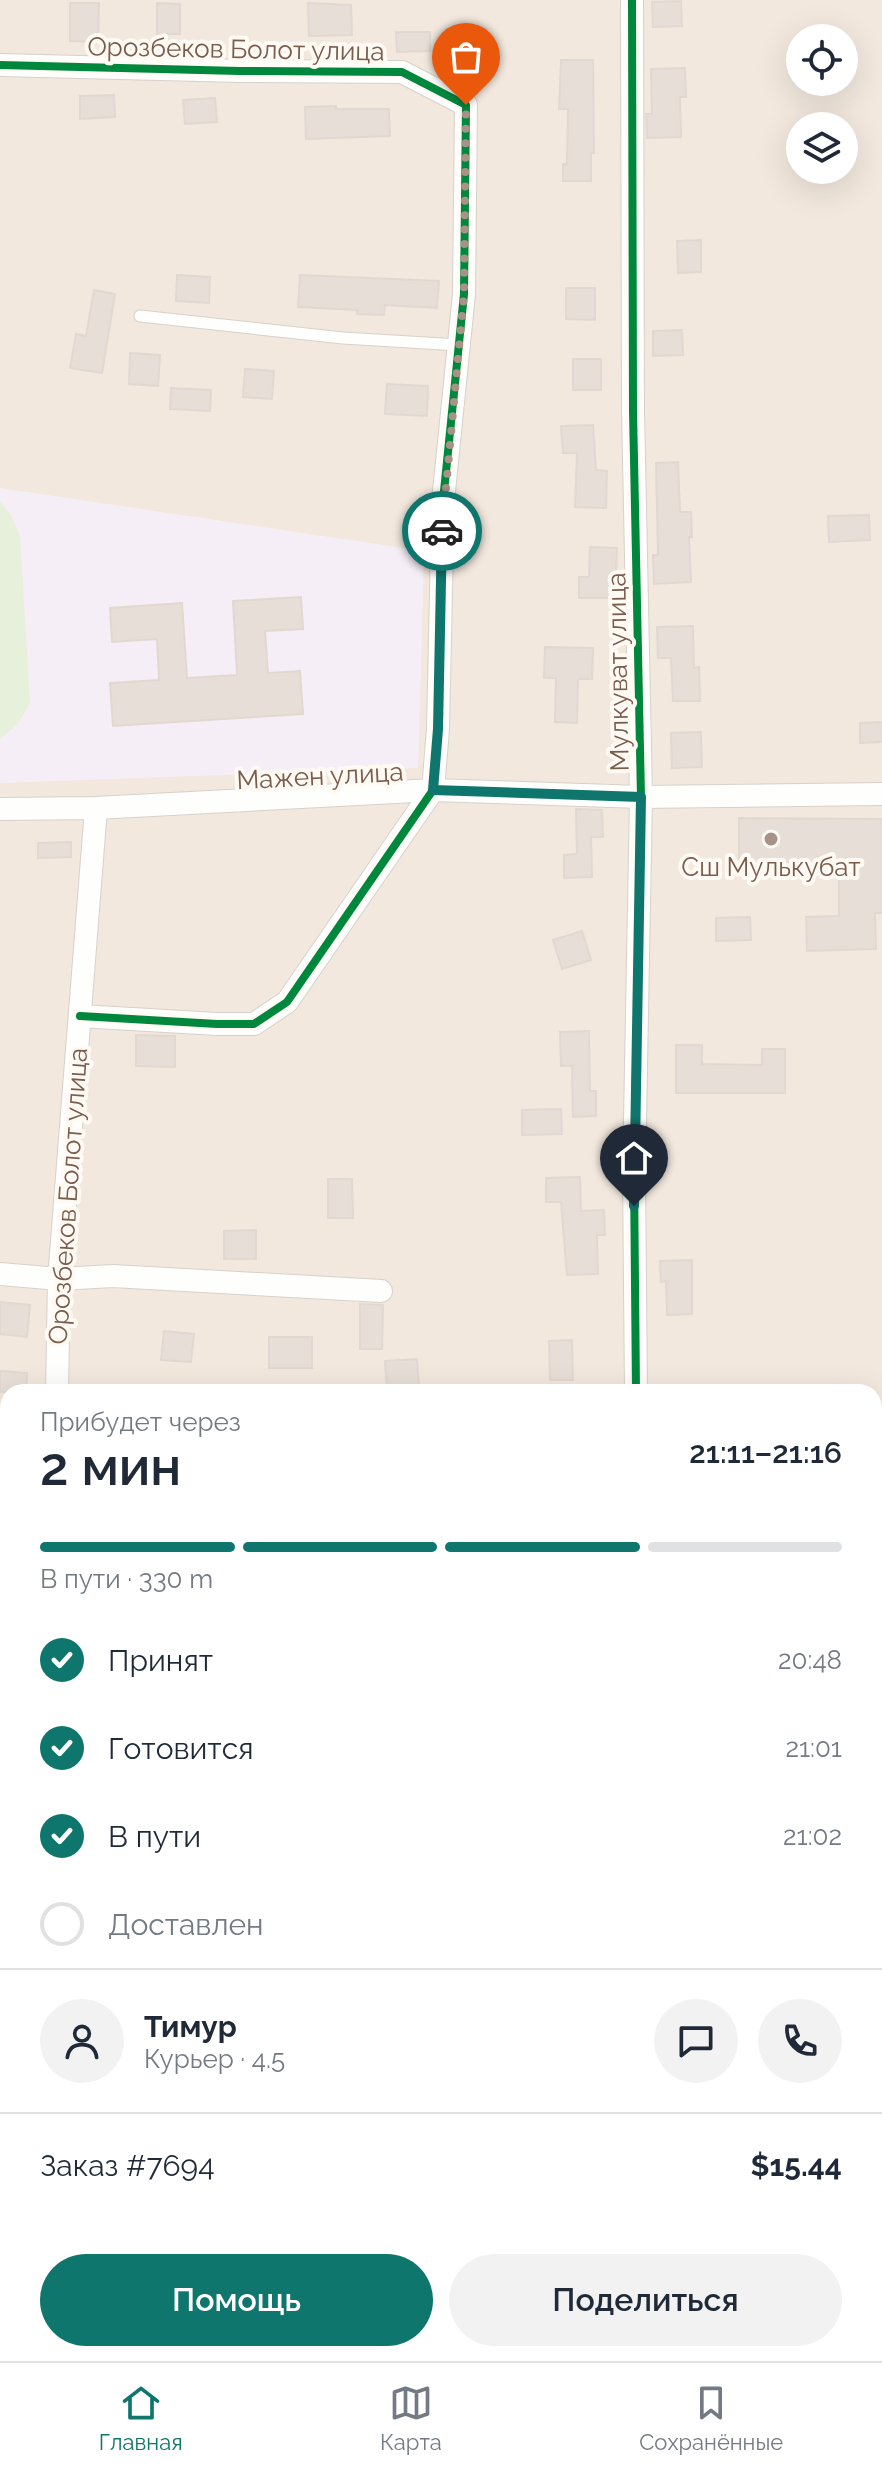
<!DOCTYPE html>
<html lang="ru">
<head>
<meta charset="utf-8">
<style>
	:root { --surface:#fff; --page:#f2f2f3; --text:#1f2937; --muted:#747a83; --line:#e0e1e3; --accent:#0f766e }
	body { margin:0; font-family:Raleway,sans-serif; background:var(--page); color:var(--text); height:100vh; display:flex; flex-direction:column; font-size:30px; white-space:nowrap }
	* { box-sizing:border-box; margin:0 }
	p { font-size:26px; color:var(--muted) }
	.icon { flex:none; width:44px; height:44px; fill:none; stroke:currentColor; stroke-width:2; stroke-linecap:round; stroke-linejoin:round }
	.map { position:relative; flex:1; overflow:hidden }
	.drawer { position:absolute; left:0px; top:1384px; width:882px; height:978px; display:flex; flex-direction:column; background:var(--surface); border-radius:24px 24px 0 0; box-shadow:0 8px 32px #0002 }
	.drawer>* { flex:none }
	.controls { position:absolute; left:786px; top:24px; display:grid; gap:16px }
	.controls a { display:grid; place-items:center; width:72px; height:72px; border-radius:50%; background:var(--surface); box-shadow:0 8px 32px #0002; font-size:40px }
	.pin { position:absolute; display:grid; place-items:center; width:68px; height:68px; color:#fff; margin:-82px -34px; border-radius:50% 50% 50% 0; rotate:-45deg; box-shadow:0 0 8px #0007 }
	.pin .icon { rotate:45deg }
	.courier { position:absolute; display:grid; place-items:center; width:80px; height:80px; margin:-40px; border:6px solid #0f766e; border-radius:50%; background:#fff; color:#222; box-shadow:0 2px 10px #0007 }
	.headline em { font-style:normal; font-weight:600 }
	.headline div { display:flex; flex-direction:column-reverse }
	.headline { display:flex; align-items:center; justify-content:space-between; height:136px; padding:0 40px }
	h1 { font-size:52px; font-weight:600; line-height:60px }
	.bar { display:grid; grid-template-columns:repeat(4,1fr); gap:12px 8px; align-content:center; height:96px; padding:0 40px }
	.bar i { height:10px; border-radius:6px; background:var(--line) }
	.bar .active { background:var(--accent) }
	.bar p { grid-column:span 4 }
	.line { display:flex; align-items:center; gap:20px; padding:0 40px; border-top:2px solid var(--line) }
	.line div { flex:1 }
	.round { display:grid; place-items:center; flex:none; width:84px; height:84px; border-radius:42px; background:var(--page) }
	ol { padding:0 40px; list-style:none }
	li { display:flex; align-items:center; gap:24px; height:88px }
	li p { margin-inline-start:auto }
	li .icon { padding:8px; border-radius:50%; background:var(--accent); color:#fff; stroke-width:4 }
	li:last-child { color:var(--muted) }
	li i { width:44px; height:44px; border:4px solid var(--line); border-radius:50% }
	.cta { display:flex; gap:16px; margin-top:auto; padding:16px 40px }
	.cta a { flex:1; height:92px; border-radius:48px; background:var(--accent); color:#fff; font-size:32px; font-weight:600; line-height:92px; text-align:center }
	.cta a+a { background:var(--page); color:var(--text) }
	.menu { display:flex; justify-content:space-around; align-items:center; height:112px; border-top:2px solid var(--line); background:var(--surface); font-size:22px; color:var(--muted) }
	.menu a { display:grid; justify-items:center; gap:4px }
	.menu .active { color:var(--accent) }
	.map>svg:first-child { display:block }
	.residential { fill:#f2e8de; fill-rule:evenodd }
	.education { fill:#f6eef6 }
	.green { fill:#e7f0db }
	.building { fill:#e6ded7; stroke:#e2d8d2; stroke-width:2 }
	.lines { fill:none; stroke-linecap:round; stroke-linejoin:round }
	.service-casing { stroke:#d7d1cb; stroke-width:13 }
	.minor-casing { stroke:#d7d1cb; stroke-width:24 }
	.service { stroke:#fefefd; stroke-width:11 }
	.minor { stroke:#fefefd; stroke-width:22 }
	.cycleway-casing { stroke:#fffaf3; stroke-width:13 }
	.cycleway { stroke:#00873e; stroke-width:8 }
	.done { stroke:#a69286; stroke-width:8; stroke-dasharray:0 14.4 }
	.route { stroke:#0f766e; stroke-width:10 }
	.poi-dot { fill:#a69286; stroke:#fffaf3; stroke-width:3 }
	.labels { text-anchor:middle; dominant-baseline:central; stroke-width:8; stroke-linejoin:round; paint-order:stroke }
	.street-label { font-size:26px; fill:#7a5c4d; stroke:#fffaf3 }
	.poi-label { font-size:26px; fill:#7a5c4d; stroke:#fffaf3 }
</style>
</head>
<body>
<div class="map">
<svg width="882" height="2361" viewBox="0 0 882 2361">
	<rect width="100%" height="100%" fill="#f9f5f0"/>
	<path class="residential" d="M0 0H882V2361H0ZM800 38H844V82H800ZM800 126H844V170H800ZM8 1392H874V2354H8Z"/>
	<path class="education" d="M0 488 424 551 418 768 0 783Z"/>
	<path class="green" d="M0 501 11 515 20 536 30 703 18 724 0 739Z"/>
	<path class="building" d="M681 1 682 26 653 27 652 2Z
		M70 3H99L98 42 70 41Z
		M157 3 180 4V34H157Z
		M308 3 351 5 352 35 309 36Z
		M396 32H430V51L397 52Z
		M561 60H593L594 153H591V181H563V164H567L568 109H559Z
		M685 68 686 97H680L681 137 647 138 646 114H652L651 69Z
		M114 95 115 117 80 119V96Z
		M215 98 217 122 185 124 183 100Z
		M336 106V109H389L390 136 306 139 305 107Z
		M701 240V272L678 273 677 241Z
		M177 275 210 277 209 303 176 301Z
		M300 275 439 281 437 308 385 305 384 315 357 314V310L298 307Z
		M566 288H595V320L566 319Z
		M94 290 115 294 102 373 70 368 76 334 86 336Z
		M682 330 683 355 653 356V331Z
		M130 353 160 355 158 386 129 384Z
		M573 359H601V390H573Z
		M245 369 274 371 272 399 243 397Z
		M387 384 428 386 427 416 385 414Z
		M171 388 211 390 210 411 170 409Z
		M593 425 596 470 607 471 606 508 575 507 577 453H563L561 426Z
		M678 462 680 512H691L692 537H689L691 582 654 584 653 555H658L656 463Z
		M869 515 870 540 829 542 828 516Z
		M590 547 617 548 616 574H610V598H579V577H589Z
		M301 597 303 629 265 631 268 673 300 671 303 714 113 726 110 683 159 680 157 639 112 642 110 608 182 603 187 678 237 675 233 601Z
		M693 626 694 668 699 667 700 701H673L671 658H658L657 627Z
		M545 647 593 648 592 679H578L577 723 555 722 556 678H544Z
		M882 722V742L860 743V723Z
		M701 732 702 767 672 768 671 733Z
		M576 809 602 810 603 837H591L592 877 564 878V855L577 854Z
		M739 818 882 819V913H875L876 949 807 951 806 917 839 916V865L739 864Z
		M71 842V857L38 858V843Z
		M750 917 751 940 716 941V918Z
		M582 931 591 960 562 969 553 940Z
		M589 1031 590 1091H596V1116L573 1117 572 1066H561L560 1032Z
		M136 1035 175 1036V1067L136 1066Z
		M676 1045H702V1064L762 1065V1049H785V1093H676Z
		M561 1109 562 1134 522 1135V1110Z
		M580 1177 581 1211 604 1210 605 1235H597L598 1274 567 1275 561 1202H546V1178Z
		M328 1179H352L353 1218H328Z
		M256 1230V1259H224V1231Z
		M692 1260V1314L667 1315 666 1281 661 1282 660 1261Z
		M0 1302 30 1305 27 1337 0 1334Z
		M360 1304 383 1305 382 1349H360Z
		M164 1331 194 1334 191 1362 161 1360Z
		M269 1337H312V1368H269Z
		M572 1340 573 1380H550L549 1341Z
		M417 1359 419 1386 387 1389 385 1361Z
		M0 1371 27 1373 26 1392H0Z"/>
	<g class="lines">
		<g class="service-casing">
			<path id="service" d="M140 316 343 338 459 345"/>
		</g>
		<g class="minor-casing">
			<path id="minor" d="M632 0 633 411 641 797 634 1175 636 1392
				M0 65 240 71 402 72 466 105 464 294 443 501 438 729 433 790 287 1002 254 1024H217L80 1016
				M0 809 96 808 433 790 641 797 882 794
				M0 1274 59 1279 113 1276 381 1291
				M57 1392 59 1279 96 808
				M0 1746H8
				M874 1999 882 2000
				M312 2354 313 2361
				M669 2354V2361
				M44 2361V2354"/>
		</g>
		<use href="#service" class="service"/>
		<use href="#minor" class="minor"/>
		<g class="cycleway-casing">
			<path id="cycleway" d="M632 0 633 411 641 797 634 1175 636 1392
				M0 65 240 71 402 72 466 105 464 294 443 501 438 729 433 790 287 1002 254 1024H217L80 1016"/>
		</g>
		<use href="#cycleway" class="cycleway"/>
	</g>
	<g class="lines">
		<path class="done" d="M442 531 464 294 466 105"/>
		<path class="route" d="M442 531 438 729 433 790 641 797 634 1206"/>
	</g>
	<circle class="poi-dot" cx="771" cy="839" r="8"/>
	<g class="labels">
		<g class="street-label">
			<text transform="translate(236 49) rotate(1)">Орозбеков Болот улица</text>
			<text transform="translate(618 672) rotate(-91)">Мулкуват улица</text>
			<text transform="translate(320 776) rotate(-3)">Мажен улица</text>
			<text transform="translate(68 1196) rotate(-86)">Орозбеков Болот улица</text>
		</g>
		<g class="poi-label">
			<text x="771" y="867">Сш Мулькубат</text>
		</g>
	</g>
</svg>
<div class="controls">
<a><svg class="icon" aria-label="locate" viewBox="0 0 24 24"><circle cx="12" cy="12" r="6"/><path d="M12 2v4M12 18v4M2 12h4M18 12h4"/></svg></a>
<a><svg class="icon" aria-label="layers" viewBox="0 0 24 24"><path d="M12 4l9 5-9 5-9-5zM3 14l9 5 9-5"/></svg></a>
</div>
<div class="pin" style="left:466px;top:105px;background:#ea580c"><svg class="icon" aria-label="bag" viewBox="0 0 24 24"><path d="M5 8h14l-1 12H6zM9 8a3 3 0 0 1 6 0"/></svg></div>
<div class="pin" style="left:634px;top:1206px;background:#1f2937"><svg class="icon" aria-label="home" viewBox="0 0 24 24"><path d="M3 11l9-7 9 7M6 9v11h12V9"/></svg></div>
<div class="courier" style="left:442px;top:531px"><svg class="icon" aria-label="car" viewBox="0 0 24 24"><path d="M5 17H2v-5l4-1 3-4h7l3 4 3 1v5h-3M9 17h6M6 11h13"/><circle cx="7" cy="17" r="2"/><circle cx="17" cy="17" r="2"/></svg></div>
<section class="drawer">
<div class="headline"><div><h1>2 мин</h1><p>Прибудет через</p></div><em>21:11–21:16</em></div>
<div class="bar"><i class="active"></i><i class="active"></i><i class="active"></i><i></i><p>В пути · 330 m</p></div>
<ol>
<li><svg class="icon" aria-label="check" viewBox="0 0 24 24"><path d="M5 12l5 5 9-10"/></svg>Принят<p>20:48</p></li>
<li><svg class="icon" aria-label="check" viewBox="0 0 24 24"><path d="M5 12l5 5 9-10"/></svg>Готовится<p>21:01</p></li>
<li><svg class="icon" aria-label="check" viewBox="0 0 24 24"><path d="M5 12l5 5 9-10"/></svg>В пути<p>21:02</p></li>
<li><i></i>Доставлен</li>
</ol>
<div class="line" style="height:144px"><a class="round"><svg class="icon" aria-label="person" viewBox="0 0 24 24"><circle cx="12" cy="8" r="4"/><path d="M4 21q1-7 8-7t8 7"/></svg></a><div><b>Тимур</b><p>Курьер · 4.5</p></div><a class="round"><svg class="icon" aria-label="chat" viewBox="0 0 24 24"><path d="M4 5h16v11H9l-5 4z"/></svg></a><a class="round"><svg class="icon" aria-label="phone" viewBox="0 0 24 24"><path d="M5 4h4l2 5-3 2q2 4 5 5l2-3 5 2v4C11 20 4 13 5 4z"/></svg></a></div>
<div class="line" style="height:104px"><div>Заказ #7694</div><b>$15.44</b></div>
<div class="cta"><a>Помощь</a><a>Поделиться</a></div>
</section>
</div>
<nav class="menu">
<a class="active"><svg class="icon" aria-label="home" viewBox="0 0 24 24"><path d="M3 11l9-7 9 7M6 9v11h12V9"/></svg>Главная</a>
<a><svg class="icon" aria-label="map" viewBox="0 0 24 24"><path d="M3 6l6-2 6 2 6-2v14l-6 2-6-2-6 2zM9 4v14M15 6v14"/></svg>Карта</a>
<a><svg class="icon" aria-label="saved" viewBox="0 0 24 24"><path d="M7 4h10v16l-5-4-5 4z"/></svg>Сохранённые</a>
</nav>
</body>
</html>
